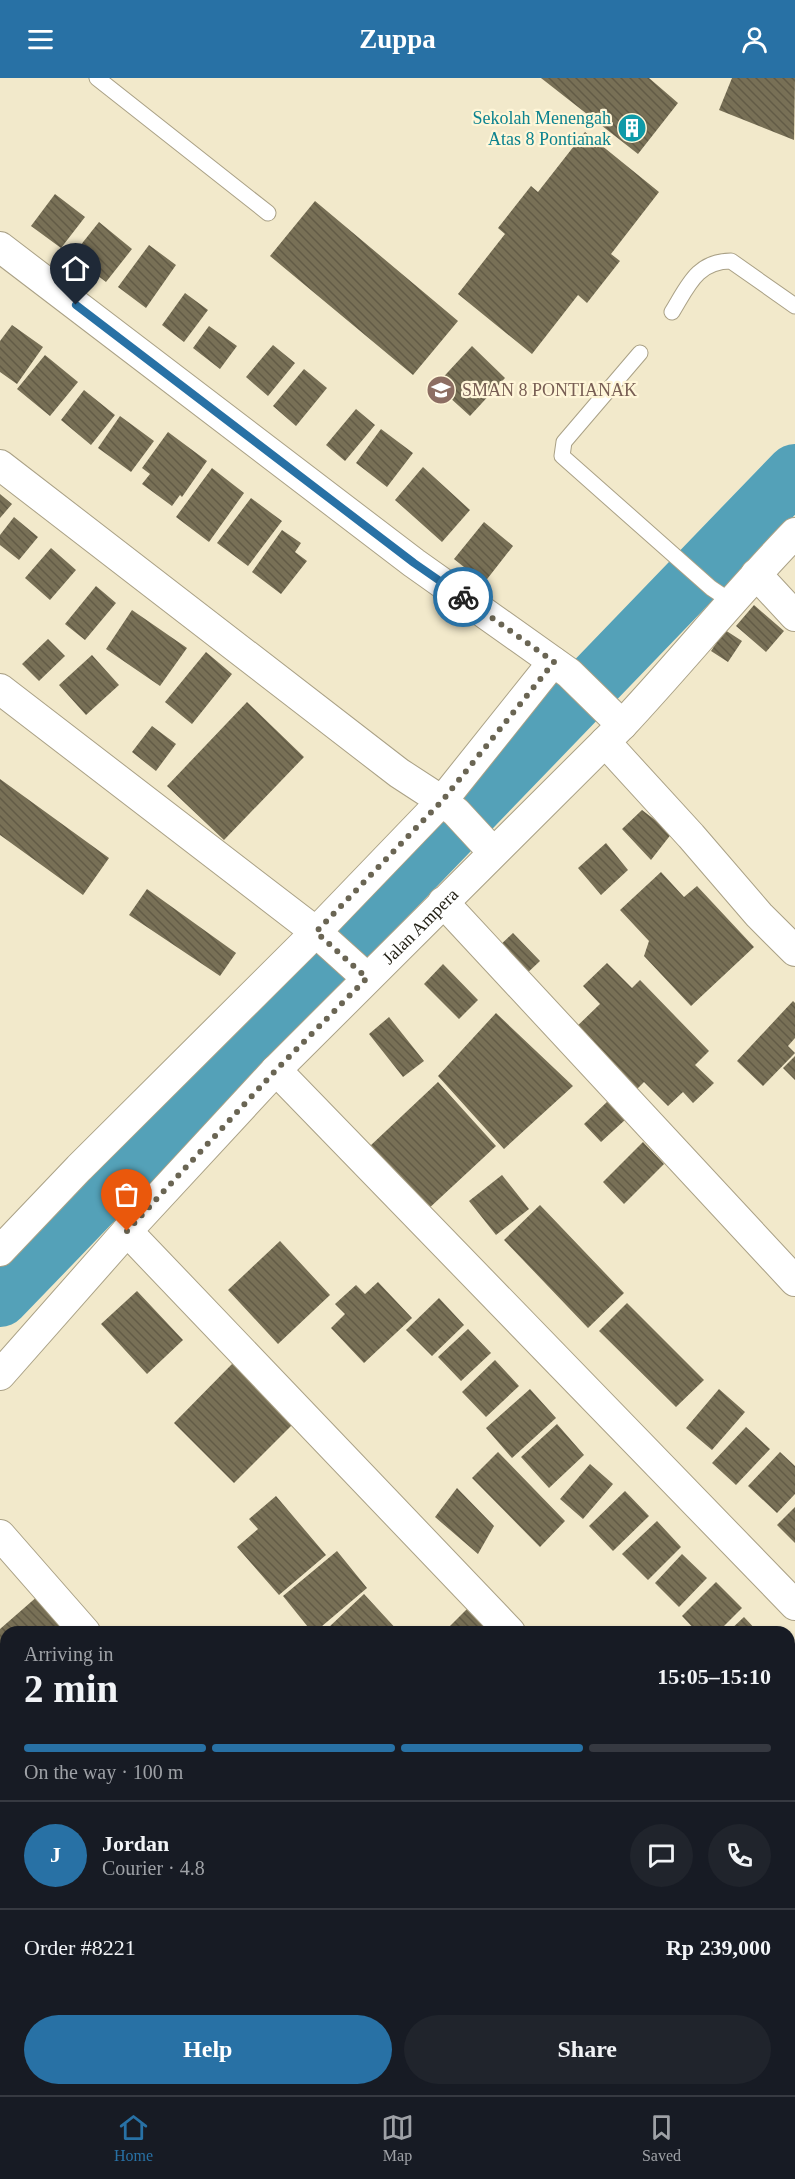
<!DOCTYPE html>
<html lang="en">
<head>
<meta charset="utf-8">
<style>
	:root { --surface:#171b24; --page:#20242c; --text:#f1f3f6; --muted:#9ea1a6; --line:#363941; --accent:#2871a5 }
	body { margin:0; font-family:"Times New Roman",serif; background:var(--page); color:var(--text); height:100vh; display:flex; flex-direction:column; font-size:22px; white-space:nowrap }
	* { box-sizing:border-box; margin:0 }
	p { font-size:20px; color:var(--muted) }
	.icon { flex:none; width:33px; height:33px; fill:none; stroke:currentColor; stroke-width:2; stroke-linecap:round; stroke-linejoin:round }
	.map { position:relative; flex:1; overflow:hidden }
	.panel { position:absolute; left:0px; top:1548px; width:795px; height:470px; display:flex; flex-direction:column; background:var(--surface); border-radius:18px 18px 0 0; box-shadow:0 2px 4px #0004 }
	.panel>* { flex:none }
	.pin { position:absolute; display:grid; place-items:center; width:51px; height:51px; color:#fff; margin:-62px -26px; border-radius:50% 50% 50% 0; rotate:-45deg; box-shadow:0 0 6px #0007 }
	.pin .icon { rotate:45deg }
	.courier { position:absolute; display:grid; place-items:center; width:60px; height:60px; margin:-30px; border:4px solid #2871a5; border-radius:50%; background:#fff; color:#222; box-shadow:0 2px 8px #0007 }
	.head em { font-style:normal; font-weight:700 }
	.head div { display:flex; flex-direction:column-reverse }
	.head { display:flex; align-items:center; justify-content:space-between; height:102px; padding:0 24px }
	h1 { font-size:39px; font-weight:700; line-height:45px }
	.bar { display:grid; grid-template-columns:repeat(4,1fr); gap:9px 6px; align-content:center; height:72px; padding:0 24px }
	.bar i { height:8px; border-radius:4px; background:var(--line) }
	.bar .selected { background:var(--accent) }
	.bar p { grid-column:span 4 }
	.line { display:flex; align-items:center; gap:15px; padding:0 24px; border-top:2px solid var(--line) }
	.line div { flex:1 }
	.round { display:grid; place-items:center; flex:none; width:63px; height:63px; border-radius:32px; background:var(--page) }
	.primary-button { display:flex; gap:12px; margin-top:auto; padding:12px 24px }
	.primary-button a { flex:1; height:69px; border-radius:36px; background:var(--accent); color:#fff; font-size:24px; font-weight:700; line-height:69px; text-align:center }
	.primary-button a+a { background:var(--page); color:var(--text) }
	header { display:flex; justify-content:space-between; align-items:center; height:78px; padding:0 24px; background:var(--accent); color:#fff; font-size:27px; font-weight:700 }
	.menu { display:flex; justify-content:space-around; align-items:center; height:84px; border-top:2px solid var(--line); background:var(--surface); font-size:16px; color:var(--muted) }
	.menu a { display:grid; justify-items:center; gap:3px }
	.menu .selected { color:var(--accent) }
	.map>svg:first-child { display:block }
	.lines { fill:none; stroke-linecap:round; stroke-linejoin:round }
	.river { stroke:#54a1b8; stroke-width:58 }
	.building { fill:url(#building-back-hatch) }
	.lane-casing { stroke:#aaa186; stroke-width:17 }
	.street-casing { stroke:#aaa186; stroke-width:32 }
	.lane { stroke:#fff; stroke-width:15 }
	.street { stroke:#fff; stroke-width:30 }
	.done { stroke:#6a6553; stroke-width:6; stroke-dasharray:0 10.8 }
	.route { stroke:#2871a5; stroke-width:8 }
	.labels { text-anchor:middle; dominant-baseline:central; stroke-width:4.5; stroke-linejoin:round; paint-order:stroke }
	.culture-label { font-size:18px; fill:#0d838f; stroke:#fff6d8; text-anchor:end }
	.education-label { font-size:18px; fill:#785e54; stroke:#fff6d8; text-anchor:start }
	.street-label { font-size:18px; fill:#211e13; stroke:#fff6d8 }
</style>
</head>
<body>
<header><svg class="icon" aria-label="menu" viewBox="0 0 24 24"><path d="M4 6h16M4 12h16M4 18h16"/></svg>Zuppa<svg class="icon" aria-label="person" viewBox="0 0 24 24"><circle cx="12" cy="8" r="4"/><path d="M4 21q1-7 8-7t8 7"/></svg></header>
<div class="map">
<svg width="795" height="2017" viewBox="0 0 795 2017">
	<defs>
		<pattern id="building-back-hatch" width="6" height="6" patternUnits="userSpaceOnUse" patternTransform="scale(1.5)"><rect width="6" height="6" fill="#787056"/><path d="M-1 5l2 2M0 0l6 6M5-1l2 2" fill="none" stroke="#625b46"/></pattern>
	</defs>
	<rect width="100%" height="100%" fill="#f2e9cb"/>
	<g class="lines">
		<path class="river" d="M0 1220 795 395"/>
	</g>
	<path class="building" d="M541 0H649L678 25 638 76Z
		M732 0H795L794 62 719 32Z
		M585 54 659 114 611 176 620 183 587 225 578 217 532 276 458 216 505 156 498 150 531 108 538 114Z
		M55 116 85 139 61 170 31 148Z
		M315 123 458 243 413 297 270 178Z
		M99 144 132 171 106 204 72 178Z
		M149 167 176 187 146 230 118 209Z
		M185 215 208 232 184 264 162 247Z
		M12 247 43 269 17 306 0 294V263Z
		M209 248 237 268 220 291 193 270Z
		M273 267 295 285 268 318 246 299Z
		M472 268 505 300 470 338 436 307Z
		M45 277 78 304 50 338 17 311Z
		M304 291 327 310 296 348 273 328Z
		M84 312 115 337 91 367 61 342Z
		M356 331 375 347 345 383 326 367Z
		M120 338 154 363 131 394 98 370Z
		M381 351 413 375 387 409 356 385Z
		M168 354 207 383 182 419 180 417 172 428 142 406 150 396 142 390Z
		M423 389 470 432 442 464 395 422Z
		M212 390 244 415 209 464 176 439Z
		M0 416 12 426 0 440Z
		M251 420 282 443 248 488 217 465Z
		M14 439 38 459 19 482 0 467V457Z
		M484 444 513 468 484 505 454 481Z
		M282 452 301 465 295 474 307 483 281 516 252 494Z
		M51 470 76 492 50 522 25 500Z
		M96 508 116 525 85 562 65 546Z
		M754 527 784 553 766 574 736 548Z
		M132 532 187 570 160 608 106 571Z
		M725 552 742 563 728 584 711 573Z
		M48 561 65 578 39 603 22 586Z
		M206 574 232 596 192 646 165 624Z
		M92 577 119 607 86 637 59 607Z
		M247 624 304 679 224 762 167 708Z
		M152 648 176 666 156 693 132 674Z
		M0 701 109 780 83 817 0 757Z
		M642 732 672 755 651 782 622 751Z
		M606 765 628 792 601 817 578 790Z
		M661 794 684 819 697 808 754 869 691 928 644 878 649 863 620 832Z
		M147 811 236 875 220 898 129 837Z
		M513 855 540 883 523 899 496 871Z
		M607 885 632 910 640 902 709 973 695 987 714 1005 693 1025 683 1014 668 1028 644 1004 632 1016 571 954 600 926 583 908Z
		M443 886 478 922 459 941 424 906Z
		M793 923 795 925V960L788 968 795 975 763 1008 737 983Z
		M496 935 573 1008 504 1071 438 998Z
		M389 939 424 983 403 999 369 956Z
		M795 978V1002L783 990Z
		M438 1004 496 1068 426 1133 369 1069Z
		M609 1022 626 1041 601 1064 584 1046Z
		M643 1064 664 1086 624 1126 603 1104Z
		M502 1097 529 1131 496 1157 469 1123Z
		M540 1127 624 1215 588 1250 504 1162Z
		M280 1163 330 1217 278 1266 228 1212Z
		M378 1204 412 1240 364 1285 331 1250 345 1236 335 1226 356 1207 365 1216Z
		M137 1213 183 1262 147 1296 101 1246Z
		M439 1220 464 1247 432 1278 406 1252Z
		M627 1225 704 1302 676 1329 599 1253Z
		M468 1251 491 1275 461 1303 438 1279Z
		M495 1282 519 1308 486 1339 462 1314Z
		M233 1285 293 1346 234 1405 174 1345Z
		M530 1311 556 1340 512 1380 486 1350Z
		M719 1311 745 1334 712 1372 686 1350Z
		M557 1346 584 1377 549 1410 521 1379Z
		M746 1349 770 1371 736 1407 712 1385Z
		M498 1374 565 1443 540 1469 472 1400Z
		M780 1374 795 1388V1416L777 1435 748 1408Z
		M590 1386 613 1406 583 1441 560 1421Z
		M457 1410 494 1448 478 1476 435 1439Z
		M625 1413 649 1438 613 1473 589 1448Z
		M276 1418 326 1477 279 1517 237 1469 258 1451 249 1441Z
		M795 1429V1465L777 1447Z
		M657 1443 681 1469 648 1502 622 1476Z
		M337 1473 367 1510 315 1554H312L283 1518Z
		M682 1476 707 1500 679 1529 655 1505Z
		M716 1504 742 1530 718 1554H697L682 1538Z
		M364 1516 399 1554H331L328 1550Z
		M39 1517 71 1554H6V1587L0 1580V1551Z
		M474 1524 502 1554H444Z
		M744 1539 758 1554H728Z
		M789 1590 795 1597V1609L789 1614Z
		M795 1616V1651L789 1643V1621Z
		M0 1867 6 1874V1953L0 1947Z
		M789 1878 795 1886V1921L789 1926Z
		M77 2012H126L131 2017H71Z
		M533 2012H588L593 2017H527Z"/>
	<g class="lines">
		<g class="lane-casing">
			<path id="lane" d="M97 0 268 135
				M672 234C688 208 697 183 731 183L795 228
				M640 275 564 364 562 378 711 510 732 524"/>
		</g>
		<g class="street-casing">
			<g id="street">
				<path d="M0 169 414 485 569 595 622 647"/>
				<path d="M0 387 399 695 442 723 456 734 493 774"/>
				<path d="M756 496 795 538"/>
				<path d="M0 611 316 854 367 900"/>
				<path d="M605 664 691 758 759 837 795 873"/>
				<path d="M443 824 795 1203"/>
				<path d="M276 992 795 1527"/>
				<path d="M127 1153 510 1554"/>
				<path d="M0 1173 79 1090 316 854 442 723 553 584"/>
				<path id="s1" d="M0 1297 127 1153 276 992 622 647C681 584 735 517 795 455"/>
				<path d="M0 1457 85 1554"/>
				<path d="M0 1670 6 1677"/>
				<path d="M789 1848 795 1854"/>
				<path d="M306 2012 311 2017"/>
				<path d="M619 2012 625 2017"/>
			</g>
		</g>
		<use href="#lane" class="lane"/>
		<use href="#street" class="street"/>
	</g>
	<g class="lines">
		<path class="done" d="M127 1153 276 992 367 900 316 854 442 723 554 584 463 519"/>
		<path class="route" d="M76 227 414 485 463 519"/>
	</g>
	<defs>
		<g id="building-disc" transform="scale(1.5)"><circle r="9.5" fill="#0f9aa8" stroke="#fff6d8"/><path d="M-4-6H4V6H1V3H-1V6H-4ZM-2.5-4.3h1.7v1.8h-1.7ZM.8-4.3h1.7v1.8H.8ZM-2.5-1h1.7V.8h-1.7ZM.8-1h1.7V.8H.8Z" fill="#fff"/></g>
		<g id="school-disc" transform="scale(1.5)"><circle r="9.5" fill="#8d6e63" stroke="#fff6d8"/><path d="M0-5L7-2L0 1L-7-2ZM-4 1L0 2.5L4 1V4Q0 6-4 4Z" fill="#fff"/></g>
	</defs>
	<g fill-rule="evenodd">
		<use href="#building-disc" x="632" y="50"/>
		<use href="#school-disc" x="441" y="312"/>
	</g>
	<g class="labels">
		<g class="culture-label">
			<text x="611" y="40">Sekolah Menengah<tspan x="611" dy="21">Atas 8 Pontianak</tspan></text>
		</g>
		<g class="education-label">
			<text x="462" y="312">SMAN 8 PONTIANAK</text>
		</g>
		<g class="street-label">
			<text stroke="none"><textPath href="#s1" startOffset="615">Jalan Ampera</textPath></text>
		</g>
	</g>
</svg>
<div class="pin" style="left:127px;top:1153px;background:#ea580c"><svg class="icon" aria-label="bag" viewBox="0 0 24 24"><path d="M5 8h14l-1 12H6zM9 8a3 3 0 0 1 6 0"/></svg></div>
<div class="pin" style="left:76px;top:227px;background:#1f2937"><svg class="icon" aria-label="home" viewBox="0 0 24 24"><path d="M3 11l9-7 9 7M6 9v11h12V9"/></svg></div>
<div class="courier" style="left:463px;top:519px"><svg class="icon" aria-label="bike" viewBox="0 0 24 24"><circle cx="6" cy="16" r="4"/><circle cx="18" cy="16" r="4"/><path d="M6 16l4-8h5l3 8M10 8l3 8H6M13 5h3"/></svg></div>
<section class="panel">
<div class="head"><div><h1>2 min</h1><p>Arriving in</p></div><em>15:05–15:10</em></div>
<div class="bar"><i class="selected"></i><i class="selected"></i><i class="selected"></i><i></i><p>On the way · 100 m</p></div>
<div class="line" style="height:108px"><b class="round" style="background:var(--accent);color:#fff">J</b><div><b>Jordan</b><p>Courier · 4.8</p></div><a class="round"><svg class="icon" aria-label="chat" viewBox="0 0 24 24"><path d="M4 5h16v11H9l-5 4z"/></svg></a><a class="round"><svg class="icon" aria-label="phone" viewBox="0 0 24 24"><path d="M5 4h4l2 5-3 2q2 4 5 5l2-3 5 2v4C11 20 4 13 5 4z"/></svg></a></div>
<div class="line" style="height:78px"><div>Order #8221</div><b>Rp 239,000</b></div>
<div class="primary-button"><a>Help</a><a>Share</a></div>
</section>
</div>
<nav class="menu">
<a class="selected"><svg class="icon" aria-label="home" viewBox="0 0 24 24"><path d="M3 11l9-7 9 7M6 9v11h12V9"/></svg>Home</a>
<a><svg class="icon" aria-label="map" viewBox="0 0 24 24"><path d="M3 6l6-2 6 2 6-2v14l-6 2-6-2-6 2zM9 4v14M15 6v14"/></svg>Map</a>
<a><svg class="icon" aria-label="saved" viewBox="0 0 24 24"><path d="M7 4h10v16l-5-4-5 4z"/></svg>Saved</a>
</nav>
</body>
</html>
